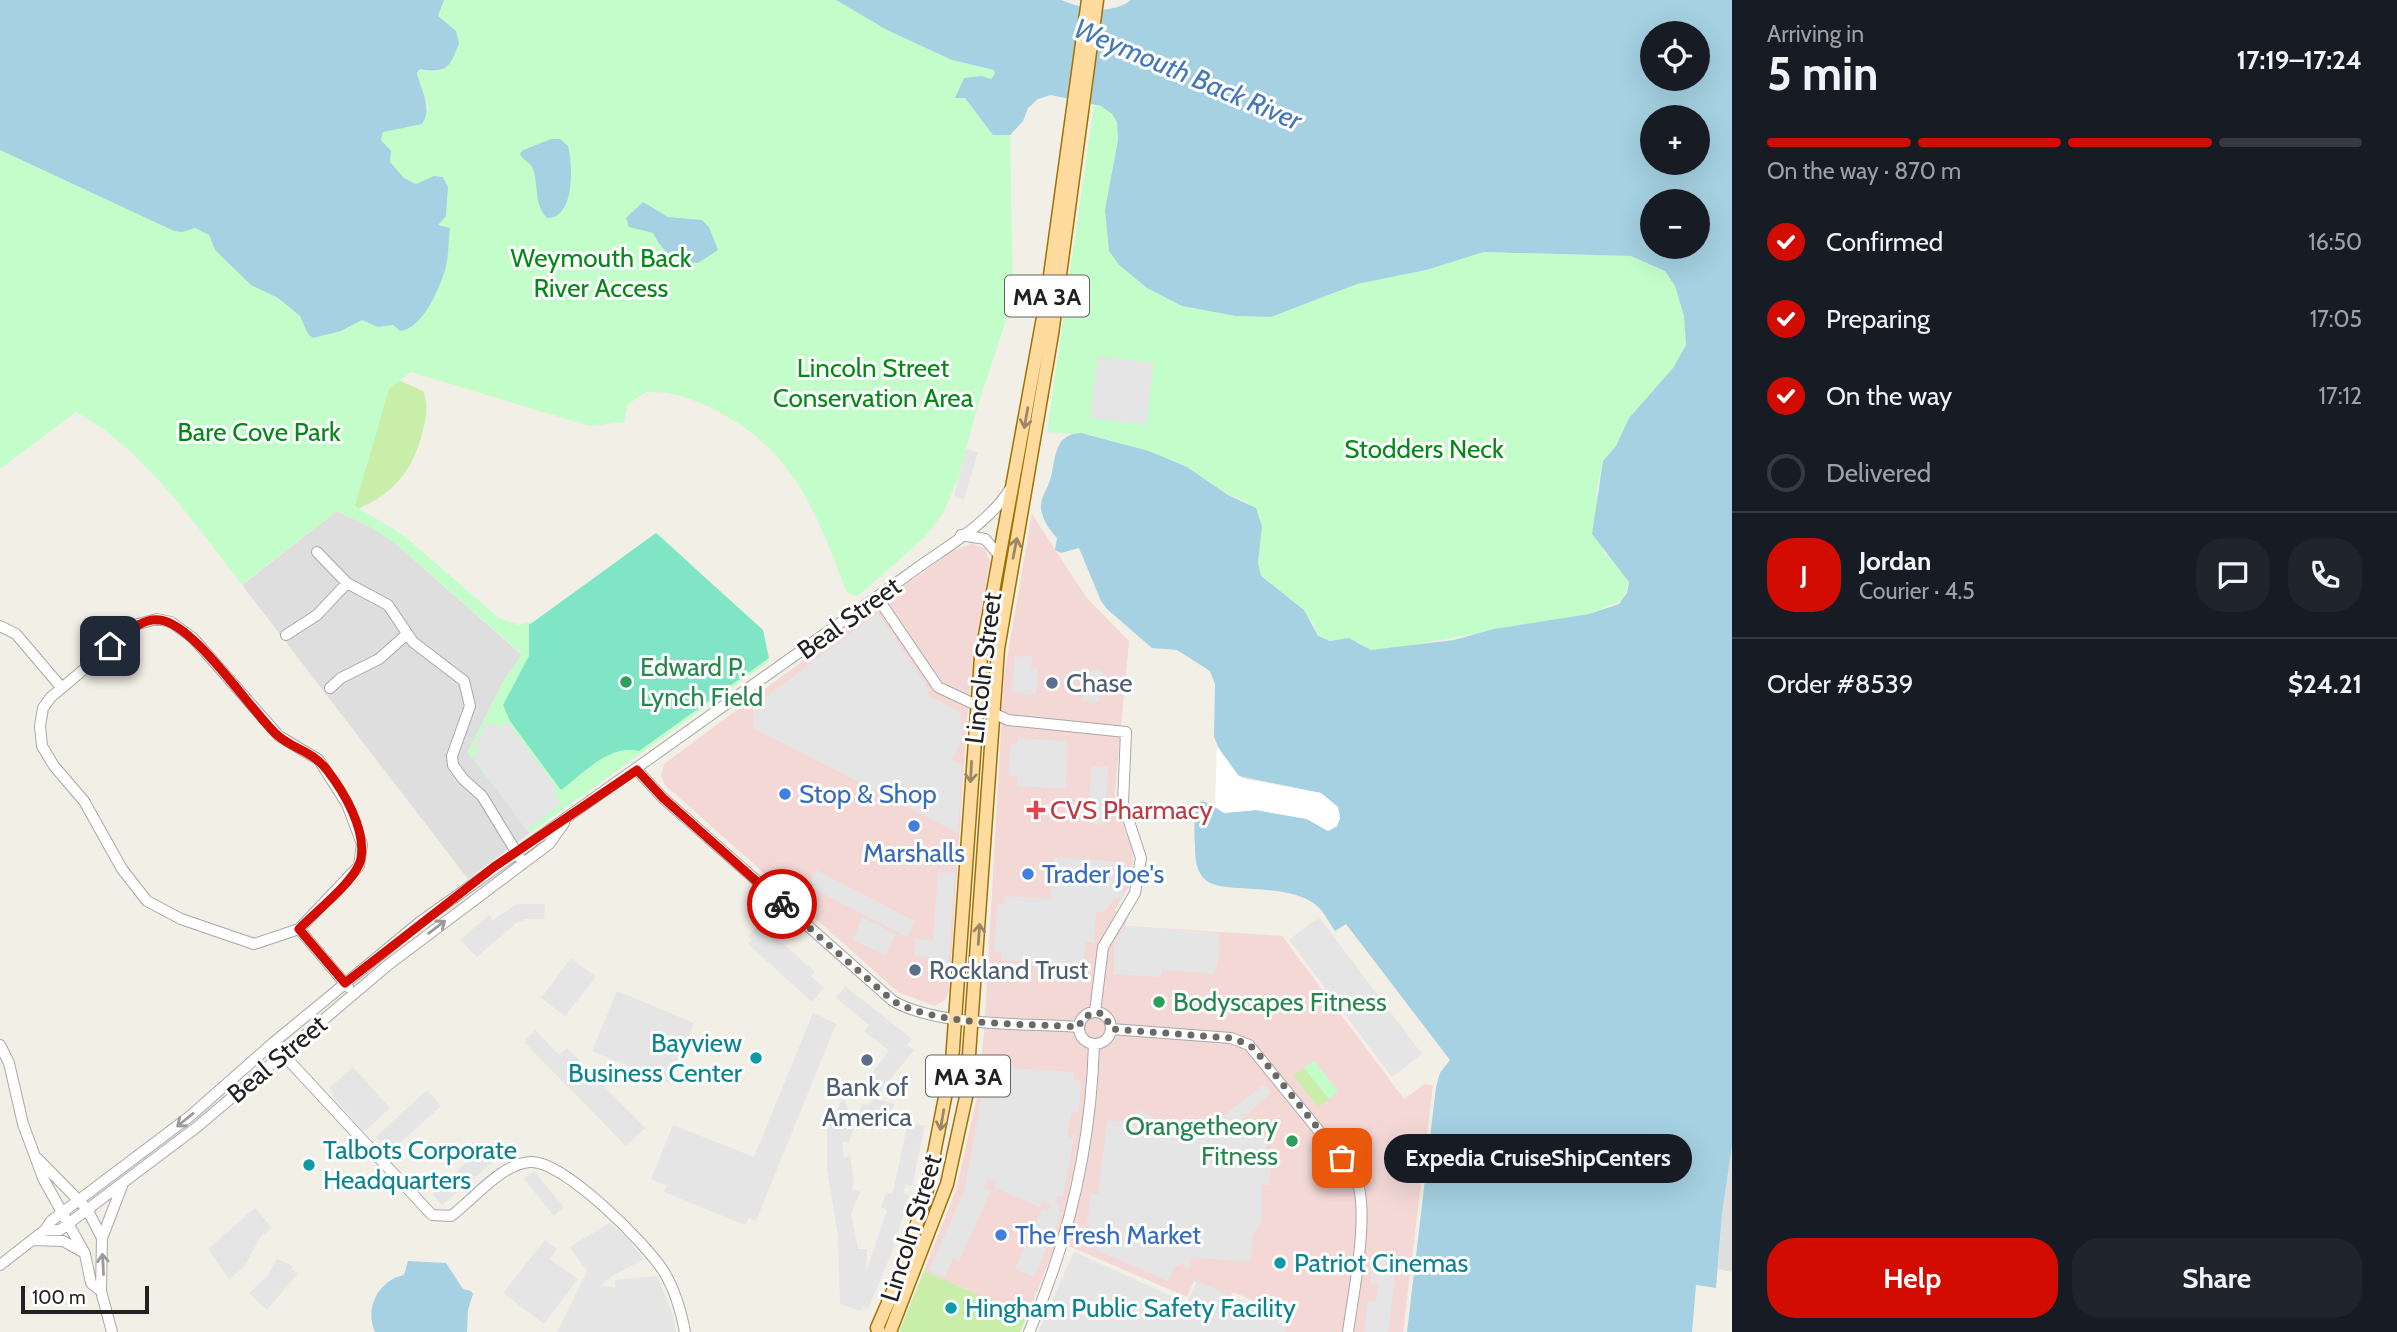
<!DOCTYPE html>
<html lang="en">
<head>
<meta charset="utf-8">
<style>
	:root { --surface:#171b24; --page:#20242c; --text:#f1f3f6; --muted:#9ea1a6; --line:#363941; --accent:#d20c00 }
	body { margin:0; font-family:Cabin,sans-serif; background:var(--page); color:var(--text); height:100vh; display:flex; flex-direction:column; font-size:26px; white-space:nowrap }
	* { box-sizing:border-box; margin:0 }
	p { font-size:23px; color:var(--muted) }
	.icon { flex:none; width:38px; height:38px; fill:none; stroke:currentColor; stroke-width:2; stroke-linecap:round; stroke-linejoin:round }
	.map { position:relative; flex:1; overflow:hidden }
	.sheet { display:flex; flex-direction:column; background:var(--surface); width:665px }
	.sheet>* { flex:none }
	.buttons { position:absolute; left:1640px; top:21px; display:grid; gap:14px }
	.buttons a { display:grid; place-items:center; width:70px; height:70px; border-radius:50%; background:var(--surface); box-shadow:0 7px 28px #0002; font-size:35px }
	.scale { position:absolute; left:21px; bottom:18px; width:128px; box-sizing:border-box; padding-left:7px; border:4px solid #212121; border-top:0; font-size:19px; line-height:24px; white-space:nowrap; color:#212121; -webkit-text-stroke:5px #fff; paint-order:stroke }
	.pin { position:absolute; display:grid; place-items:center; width:60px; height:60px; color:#fff; margin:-30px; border-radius:14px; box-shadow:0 4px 10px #0006 }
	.courier { position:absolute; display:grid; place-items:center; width:70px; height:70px; margin:-35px; border:5px solid #d20c00; border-radius:50%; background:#fff; color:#222; box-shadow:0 2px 9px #0007 }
	.bubble { position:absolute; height:49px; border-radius:24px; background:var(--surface); box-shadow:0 7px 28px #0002; font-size:23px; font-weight:800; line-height:49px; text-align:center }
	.headline em { font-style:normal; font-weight:800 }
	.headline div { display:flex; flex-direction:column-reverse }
	.headline { display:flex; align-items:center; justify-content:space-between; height:119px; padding:0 35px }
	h1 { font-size:46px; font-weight:800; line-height:52px }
	.bar { display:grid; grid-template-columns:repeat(4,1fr); gap:10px 7px; align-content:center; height:84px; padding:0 35px }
	.bar i { height:9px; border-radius:5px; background:var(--line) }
	.bar .active { background:var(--accent) }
	.bar p { grid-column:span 4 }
	.line { display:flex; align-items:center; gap:18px; padding:0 35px; border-top:2px solid var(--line) }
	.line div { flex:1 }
	.round { display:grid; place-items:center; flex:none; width:74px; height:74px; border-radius:28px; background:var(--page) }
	ol { padding:0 35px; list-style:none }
	li { display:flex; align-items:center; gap:21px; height:77px }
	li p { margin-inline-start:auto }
	li .icon { padding:7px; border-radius:50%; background:var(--accent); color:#fff; stroke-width:4 }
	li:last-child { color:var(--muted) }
	li i { width:38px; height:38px; border:4px solid var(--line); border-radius:50% }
	.cta { display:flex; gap:14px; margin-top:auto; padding:14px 35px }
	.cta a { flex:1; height:80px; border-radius:28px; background:var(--accent); color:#fff; font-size:28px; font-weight:800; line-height:80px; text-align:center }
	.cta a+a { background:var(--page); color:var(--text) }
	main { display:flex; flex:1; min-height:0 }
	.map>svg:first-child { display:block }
	.residential { fill:#dfdede }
	.commercial { fill:#f3d8d6 }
	.grass { fill:#c8eeaa }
	.park { fill:#c3fdca }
	.pitch { fill:#80e5c4 }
	.parking { fill:#e5e5e5 }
	.water { fill:#a5d1e2; fill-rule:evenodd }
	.pier { fill:#fff }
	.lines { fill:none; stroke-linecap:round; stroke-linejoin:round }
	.minor-casing { stroke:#a8a8a8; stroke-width:12 }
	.major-casing { stroke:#9e7200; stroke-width:15 }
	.minor { stroke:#fff; stroke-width:10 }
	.major { stroke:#ffdb9f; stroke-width:12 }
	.oneway { stroke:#9b8766 }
	.oneway2 { stroke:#9b9b9b }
	.done { stroke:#6a6966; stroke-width:7; stroke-dasharray:0 12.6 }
	.route { stroke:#d20c00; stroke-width:9 }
	.leisure-dot { fill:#2e9e5b; stroke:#fff; stroke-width:2.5 }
	.service-dot { fill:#5c6f8a; stroke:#fff; stroke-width:2.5 }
	.shop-dot { fill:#3f7fe0; stroke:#fff; stroke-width:2.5 }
	.health-dot { fill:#e0444e; stroke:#fff; stroke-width:2.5 }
	.culture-dot { fill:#0f9aa8; stroke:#fff; stroke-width:2.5 }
	.labels { text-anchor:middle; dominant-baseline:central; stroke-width:6; stroke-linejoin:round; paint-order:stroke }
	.shield { fill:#fff; stroke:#646464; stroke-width:2 }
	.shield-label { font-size:24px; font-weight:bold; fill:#212121 }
	.park-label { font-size:26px; fill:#048917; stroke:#fff }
	.street-label { font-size:26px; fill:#212121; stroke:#fff }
	.leisure-label { font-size:26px; fill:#27864d; stroke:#fff; text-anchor:start }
	.service-label { font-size:26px; fill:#4e5e75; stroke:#fff; text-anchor:start }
	.shop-label { font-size:26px; fill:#366cbe; stroke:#fff; text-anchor:start }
	.health-label { font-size:26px; fill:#be3a42; stroke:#fff; text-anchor:start }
	.culture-label { font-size:26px; fill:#0d838f; stroke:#fff; text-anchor:start }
	.water-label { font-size:28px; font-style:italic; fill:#4578b8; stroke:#fff }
</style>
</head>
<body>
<main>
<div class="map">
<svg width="1732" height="1332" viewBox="0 0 1732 1332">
	<rect width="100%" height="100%" fill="#f2efe7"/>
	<path class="residential" d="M337 511 372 528 395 543 522 655 502 684 468 752 530 833 468 879 242 585Z
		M1732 1146V1272L1718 1269 1722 1214Z"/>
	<path class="commercial" d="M1032 514 1086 597 1129 641 1115 792 1117 809 1132 848 1133 861 1128 888 1115 910 1127 918 1126 926 1282 936 1404 1099 1425 1084 1433 1085 1403 1332H1285L1287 1315 1233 1292 1230 1297 1194 1281 1187 1297 1057 1241 1027 1316 924 1271 956 1190 976 1102 984 1034 1004 676Z
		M972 543 985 549 990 562 974 651 967 719 949 991 945 1000 935 1006 898 992 682 800 665 785 661 776 664 764 703 735 949 553Z"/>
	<path class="grass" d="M394 378 423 391C429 406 426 419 422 434 411 475 390 497 350 512L193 475Z
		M1304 1068 1329 1099 1318 1107 1293 1075Z
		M924 1271 1027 1316 1020 1332H899Z"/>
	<path class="park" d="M444 0H836L887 30 952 60 994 70 996 74 991 79 964 78 956 98H965L993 134 1010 135 1013 299 977 408 958 479 943 513 925 537 858 596 847 593C817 515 796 452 717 411 696 400 670 390 646 392L628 404 624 422 589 426 411 372 389 389 355 506 403 535 499 618 519 625 540 620 659 534 761 631 768 662 530 833 468 752 502 684 522 654 395 543 372 528 337 511 242 584C192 522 148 452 76 412L0 469V150L174 231 195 228 209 235 215 250 251 285 278 298 300 316 308 334 313 338 341 331 362 320 378 327 393 325 400 331 447 264 444 226H438L439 221 446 216 448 187 443 177 434 176 416 184 404 178 390 162 391 151 381 140 383 132 393 130 429 109 417 73 420 69 437 72 456 31 438 16Z
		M1094 105 1106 108 1117 122 1118 140 1105 210 1109 251 1119 265 1147 288 1182 306 1236 316 1271 317 1357 284 1426 270 1484 252 1631 256 1665 271 1676 286 1684 316 1686 345 1673 368 1629 418 1616 446 1603 461 1596 493 1604 553 1617 564 1629 582 1623 600 1589 614 1383 650H1371L1357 641 1324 640 1318 636 1313 623 1296 603 1261 576 1258 567 1261 518 1247 502 1229 495 1187 467 1149 451 1090 435 1047 432Z
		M1314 1061 1338 1091 1329 1099 1304 1068Z"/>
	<path class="pitch" d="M656 533 763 630 769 658 639 751C610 743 583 774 561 790L510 721 503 705 529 656V625Z"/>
	<path class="parking" d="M1098 356 1154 363 1146 425 1090 418Z
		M966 449 978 452 964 500 954 496Z
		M878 613 929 690 927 695 961 712 962 739 952 760 962 764 958 833 753 728 754 706Z
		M1032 656 1031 668H1038L1036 695 1012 692 1015 657Z
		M1086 669 1102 671 1099 702 1083 701Z
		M487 722 501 727 508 722 557 789 553 794 561 804 526 830 473 756 480 751 474 747Z
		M1018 738 1067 741 1066 789 1017 786 1018 776H1008L1011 744 1017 745Z
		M1092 766 1108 767 1103 825 1087 823Z
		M1054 857 1126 862 1122 898H1115L1104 912H1096L1094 942H1086L1083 966 1002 960V953L994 952 998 904H1004V896L1051 899Z
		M816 870 915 921 907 937 808 886Z
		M938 872 955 873 948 973 930 972 931 958 914 956 915 939 933 940Z
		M517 904H545L544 919H526L516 923 477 957 460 940 489 915 493 920Z
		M862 917 896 934 885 955 853 940Z
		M1319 917 1422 1054 1392 1077 1289 940Z
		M760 923 815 972 811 976 824 988 812 1002 748 944 752 940 748 936Z
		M1126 926 1220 933 1218 964 1214 974 1162 970 1161 977 1114 974V942Z
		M571 958 596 977 565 1016 541 998Z
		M845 986 912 1039 907 1045 914 1050 875 1098 861 1086 889 1051 864 1031 869 1025 836 998Z
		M617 991 694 1023 670 1083 592 1051Z
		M813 1013 836 1024 756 1221 749 1218 745 1225 664 1192 667 1186 651 1179 673 1125 754 1157Z
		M535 1030 559 1055 567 1048 645 1128 626 1146 524 1042Z
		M353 1067 390 1108 364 1132 332 1096 334 1094 329 1088Z
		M997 1067 1074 1072V1080L1081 1081 1079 1112H1072L1067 1136 1074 1138 1063 1196H1056L1061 1215 1034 1277 1015 1269 1042 1208 1049 1210 1050 1205 1042 1201 1039 1207 993 1187 996 1180H988L984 1187 991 1190 959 1261 953 1258 945 1277 929 1270 964 1191 982 1095 989 1096Z
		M1264 1084 1271 1093 1242 1119 1244 1122 1250 1117 1270 1143 1264 1149 1273 1150 1269 1185H1261L1262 1221 1253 1235 1250 1262 1195 1258 1190 1260 1192 1266 1186 1269 1183 1263 1175 1267 1168 1281 1085 1245 1094 1228 1087 1224 1091 1193 1098 1194 1107 1120 1135 1124 1140 1110 1163 1124 1169 1119 1175 1126 1184 1127 1188 1123 1194 1128H1208Z
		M427 1090 441 1106 390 1152 376 1137Z
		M873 1098 894 1104 892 1110 896 1111 891 1125 858 1115 862 1104 870 1106Z
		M842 1099 846 1103 850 1117 856 1119 849 1143 842 1142 844 1157 850 1156 854 1182 852 1189 860 1192 851 1214 858 1249H867L866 1272 887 1210 881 1207 886 1192 892 1194 894 1187 908 1122 925 1126 912 1186 906 1184 903 1193 909 1195 894 1247 868 1309 863 1306 861 1311 840 1304 838 1236 827 1168V1131Z
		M481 1149 493 1162 442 1205 432 1194Z
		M534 1171 564 1207 554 1216 524 1179Z
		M255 1208 272 1228 261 1236 244 1267 229 1279 208 1249Z
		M609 1223 625 1236 644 1259 612 1276 601 1286 615 1287V1280L657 1276 673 1315 676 1332H557L587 1271 570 1247Z
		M545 1240 557 1249 550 1259 578 1279 544 1324 503 1293Z
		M1074 1252 1185 1302 1184 1308 1197 1281 1280 1317 1277 1324 1286 1322 1285 1332H1038Z
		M1389 1258 1397 1262 1388 1332H1365L1368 1300 1376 1301 1378 1284 1370 1283 1373 1259Z
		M277 1259 293 1266 291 1269 298 1273 267 1310 249 1293 268 1275Z"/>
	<path class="water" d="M0 0H444L438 16 456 31 459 43C450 67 447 74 420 69L417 73C421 91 433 107 422 124L383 132 381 140 391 151 390 162 404 178 416 184 434 176 443 177 448 187 446 216 438 225 450 228C448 240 449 254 446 266 441 286 423 329 400 331L393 325 378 327 362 320 341 331 313 338 308 334 300 316 278 298 251 285 215 250 209 235 195 228 182 232 174 231 0 150Z
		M836 0H1061C1084 9 1109 16 1131 0H1732V1146L1722 1214 1716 1288 1696 1285 1692 1332H1407L1436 1087 1440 1073 1450 1060 1346 924 1335 931C1329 923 1324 911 1316 905 1288 882 1224 894 1207 881 1196 873 1195 858 1195 846 1194 832 1194 818 1197 804L1203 801 1215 807 1235 812 1256 810 1307 819 1328 831 1337 826 1340 818 1321 793 1238 776 1220 751 1214 737 1215 684 1210 671 1177 650 1152 648 1107 609 1101 601 1079 548 1061 553 1055 550 1057 538C1049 529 1043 521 1041 509 1040 497 1048 489 1051 477 1056 457 1054 434 1081 433L1149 451 1187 467 1228 495 1256 508 1262 526 1258 563 1261 576 1304 610 1318 636 1330 641 1349 638 1371 650 1454 640 1494 629 1589 614 1619 604 1627 593 1629 582 1592 534 1603 461 1616 446 1629 418 1673 368 1686 345 1684 316 1675 286 1665 271 1631 256 1484 252 1426 270 1357 284 1271 317 1236 316 1182 306 1147 288 1119 265 1109 251 1105 210 1118 140 1117 122 1112 114 1101 106 1051 95 1038 99 1028 108 1023 121 1010 135H993L965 98H955L964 78 982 76 991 79 995 74 994 70 952 60 887 30ZM1652 33H1698V79H1652ZM1652 117H1698V163H1652ZM1652 201H1698V247H1652Z
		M551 139H560L568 146C573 165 575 219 547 218 532 202 540 184 532 167 529 162 522 159 520 154L523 150Z
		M643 202 668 217 702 220 709 227 718 250 698 263C675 261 664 254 653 233L629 227 626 218Z
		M408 1261 446 1263 463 1289 471 1291 473 1294 468 1310 467 1332H375C364 1308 379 1280 404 1275Z"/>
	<path class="pier" d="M1217 746 1238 775 1244 779 1321 793 1338 807 1340 818 1337 826 1328 831 1307 819 1256 810 1224 813 1215 807Z"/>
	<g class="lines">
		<g class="minor-casing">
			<path id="minor" d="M961 535 985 539 999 555
				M317 552 347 583 388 605 413 642 464 681 470 706 452 756 453 765 463 779 482 796 523 863
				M877 597 938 687 1008 720 1126 732 1123 803 1141 858 1135 893 1103 947 1095 1012
				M157 619 171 622 193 638 279 736 319 760 347 804 362 844 359 866 299 929 254 944 181 919 147 901 122 869 84 801 54 766 42 746 40 726 43 708 51 697 138 624Z
				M0 626 16 634 61 687
				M286 635 317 615 347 583
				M330 688 341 678 379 659 407 634
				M637 770 663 798 893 1001C939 1027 1024 1023 1079 1027
				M299 929 348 987
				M1079 1028a16 16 0 1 1 32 0a16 16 0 1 1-32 0Z
				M1111 1029 1231 1038 1249 1045 1354 1174C1372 1205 1353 1294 1348 1332
				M0 1045 9 1063 23 1124 43 1178 85 1254 91 1283 101 1291
				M279 1050 432 1215 451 1216C474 1199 501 1164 530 1162 562 1159 647 1244 664 1272 675 1290 681 1311 685 1332
				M37 1158 87 1209 102 1238 101 1291 112 1332
				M45 1230H60L197 1127 388 965 549 844 564 823
				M102 1238 122 1186
				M33 1240 63 1241 81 1251
				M0 1265 45 1230 51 1221 189 1117 273 1043 420 922 909 574C942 549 988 525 1010 489
				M1029 1332C1070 1239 1091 1146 1094 1044"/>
		</g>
		<g class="major-casing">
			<path id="major" d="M879 1332 877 1328 900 1275 925 1199 952 1062 981 657 1048 290 1088 0
				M890 1332 947 1184 966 1097 998 649 1052 334 1097 0"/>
		</g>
		<use href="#minor" class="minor"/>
		<use href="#major" class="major"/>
	</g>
	<defs><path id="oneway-shaft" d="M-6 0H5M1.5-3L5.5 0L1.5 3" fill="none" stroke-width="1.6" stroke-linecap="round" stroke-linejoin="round" transform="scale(1.75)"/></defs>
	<g class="oneway">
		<use href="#oneway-shaft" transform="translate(1026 418) rotate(100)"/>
		<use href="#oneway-shaft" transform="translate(1015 548) rotate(-79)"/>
		<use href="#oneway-shaft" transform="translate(971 772) rotate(93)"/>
		<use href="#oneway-shaft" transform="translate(979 934) rotate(-86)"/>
		<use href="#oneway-shaft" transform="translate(942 1120) rotate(100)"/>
	</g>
	<g class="oneway2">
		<use href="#oneway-shaft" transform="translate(437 927) rotate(-37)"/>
		<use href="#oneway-shaft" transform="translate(185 1120) rotate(141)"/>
		<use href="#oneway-shaft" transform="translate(103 1264) rotate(-93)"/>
	</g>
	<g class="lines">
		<path class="done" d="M782 904 893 1001C940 1027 1024 1023 1079 1027L1082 1018 1096 1012 1105 1015 1111 1029 1231 1038 1250 1045 1260 1056 1342 1158"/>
		<path class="route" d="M110 646C124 636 141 617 160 620 194 624 248 707 276 734 292 749 313 751 327 770 344 792 366 829 361 858 358 879 315 912 299 929L345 983 494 867 637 770 663 798 782 904"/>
	</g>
	<g class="leisure-dot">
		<circle cx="626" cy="682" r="7"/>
		<circle cx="1159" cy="1002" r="7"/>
		<circle cx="1292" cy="1141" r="7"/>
	</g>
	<g class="service-dot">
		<circle cx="1052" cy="683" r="7"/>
		<circle cx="915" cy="970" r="7"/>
		<circle cx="867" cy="1060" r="7"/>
	</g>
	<g class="shop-dot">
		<circle cx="785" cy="794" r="7"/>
		<circle cx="914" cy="826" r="7"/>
		<circle cx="1028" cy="874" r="7"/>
		<circle cx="1001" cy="1235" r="7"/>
	</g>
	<path class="health-dot" d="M1032.5 799.5h7v7h7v7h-7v7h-7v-7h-7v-7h7z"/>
	<g class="culture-dot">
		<circle cx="756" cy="1058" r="7"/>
		<circle cx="309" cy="1165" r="7"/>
		<circle cx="1280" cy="1263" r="7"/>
		<circle cx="951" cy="1308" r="7"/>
	</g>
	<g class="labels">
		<g class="shield">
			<rect x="1005" y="275.5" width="84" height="41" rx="5"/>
			<rect x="926" y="1055.5" width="84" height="41" rx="5"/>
		</g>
		<g class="shield-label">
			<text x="1047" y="296">MA 3A</text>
			<text x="968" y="1076">MA 3A</text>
		</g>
		<g class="park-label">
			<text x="601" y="258">Weymouth Back<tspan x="601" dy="30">River Access</tspan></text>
			<text x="873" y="368">Lincoln Street<tspan x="873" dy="30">Conservation Area</tspan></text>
			<text x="259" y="432">Bare Cove Park</text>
			<text x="1424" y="449">Stodders Neck</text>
		</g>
		<g class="street-label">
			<text transform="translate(849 618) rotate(-36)">Beal Street</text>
			<text transform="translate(983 668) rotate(-83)">Lincoln Street</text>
			<text transform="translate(277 1059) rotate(-40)">Beal Street</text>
			<text transform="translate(911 1228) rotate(-73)">Lincoln Street</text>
		</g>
		<g class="leisure-label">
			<text x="640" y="667">Edward P.<tspan x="640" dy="30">Lynch Field</tspan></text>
			<text x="1173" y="1002">Bodyscapes Fitness</text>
			<text x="1278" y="1126" text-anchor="end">Orangetheory<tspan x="1278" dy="30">Fitness</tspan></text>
		</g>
		<g class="service-label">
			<text x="1066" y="683">Chase</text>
			<text x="929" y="970">Rockland Trust</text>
			<text x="867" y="1087" text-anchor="middle">Bank of<tspan x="867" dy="30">America</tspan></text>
		</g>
		<g class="shop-label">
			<text x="799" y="794">Stop &amp; Shop</text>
			<text x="914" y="853" text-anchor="middle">Marshalls</text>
			<text x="1042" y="874">Trader Joe's</text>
			<text x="1015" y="1235">The Fresh Market</text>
		</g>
		<g class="health-label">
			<text x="1050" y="810">CVS Pharmacy</text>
		</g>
		<g class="culture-label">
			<text x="742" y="1043" text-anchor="end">Bayview<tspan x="742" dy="30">Business Center</tspan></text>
			<text x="323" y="1150">Talbots Corporate<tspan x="323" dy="30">Headquarters</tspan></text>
			<text x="1294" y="1263">Patriot Cinemas</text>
			<text x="965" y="1308">Hingham Public Safety Facility</text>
		</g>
		<g class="water-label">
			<text transform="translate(1188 74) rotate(23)">Weymouth Back River</text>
		</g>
	</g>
</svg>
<div class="buttons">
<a><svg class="icon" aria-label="locate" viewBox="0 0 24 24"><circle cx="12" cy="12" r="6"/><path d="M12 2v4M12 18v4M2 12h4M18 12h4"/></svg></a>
<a>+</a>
<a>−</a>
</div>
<div class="scale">100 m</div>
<div class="pin" style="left:1342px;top:1158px;background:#ea580c"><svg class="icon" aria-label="bag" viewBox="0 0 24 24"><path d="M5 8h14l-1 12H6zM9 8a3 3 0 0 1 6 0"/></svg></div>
<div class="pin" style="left:110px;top:646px;background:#1f2937"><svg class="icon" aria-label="home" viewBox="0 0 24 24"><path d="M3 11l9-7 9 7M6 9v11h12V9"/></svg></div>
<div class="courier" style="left:782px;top:904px"><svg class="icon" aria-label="bike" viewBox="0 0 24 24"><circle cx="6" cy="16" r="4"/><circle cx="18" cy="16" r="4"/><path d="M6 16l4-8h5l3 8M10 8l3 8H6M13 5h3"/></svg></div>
<div class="bubble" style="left:1384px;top:1134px;width:308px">Expedia CruiseShipCenters</div>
</div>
<section class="sheet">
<div class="headline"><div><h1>5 min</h1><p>Arriving in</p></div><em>17:19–17:24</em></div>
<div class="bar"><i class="active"></i><i class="active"></i><i class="active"></i><i></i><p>On the way · 870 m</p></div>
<ol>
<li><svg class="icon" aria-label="check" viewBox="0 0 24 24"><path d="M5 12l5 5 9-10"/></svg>Confirmed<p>16:50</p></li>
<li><svg class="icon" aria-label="check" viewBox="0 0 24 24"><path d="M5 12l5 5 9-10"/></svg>Preparing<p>17:05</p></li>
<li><svg class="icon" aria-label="check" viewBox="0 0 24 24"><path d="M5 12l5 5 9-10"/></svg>On the way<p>17:12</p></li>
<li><i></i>Delivered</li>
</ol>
<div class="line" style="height:126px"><b class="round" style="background:var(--accent);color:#fff">J</b><div><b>Jordan</b><p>Courier · 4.5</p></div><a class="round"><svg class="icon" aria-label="chat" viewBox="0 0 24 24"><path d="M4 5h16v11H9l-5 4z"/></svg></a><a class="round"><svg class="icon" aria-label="phone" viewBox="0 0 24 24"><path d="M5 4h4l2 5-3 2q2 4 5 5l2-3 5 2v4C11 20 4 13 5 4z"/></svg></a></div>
<div class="line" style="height:91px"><div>Order #8539</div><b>$24.21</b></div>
<div class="cta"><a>Help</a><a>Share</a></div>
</section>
</main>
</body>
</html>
